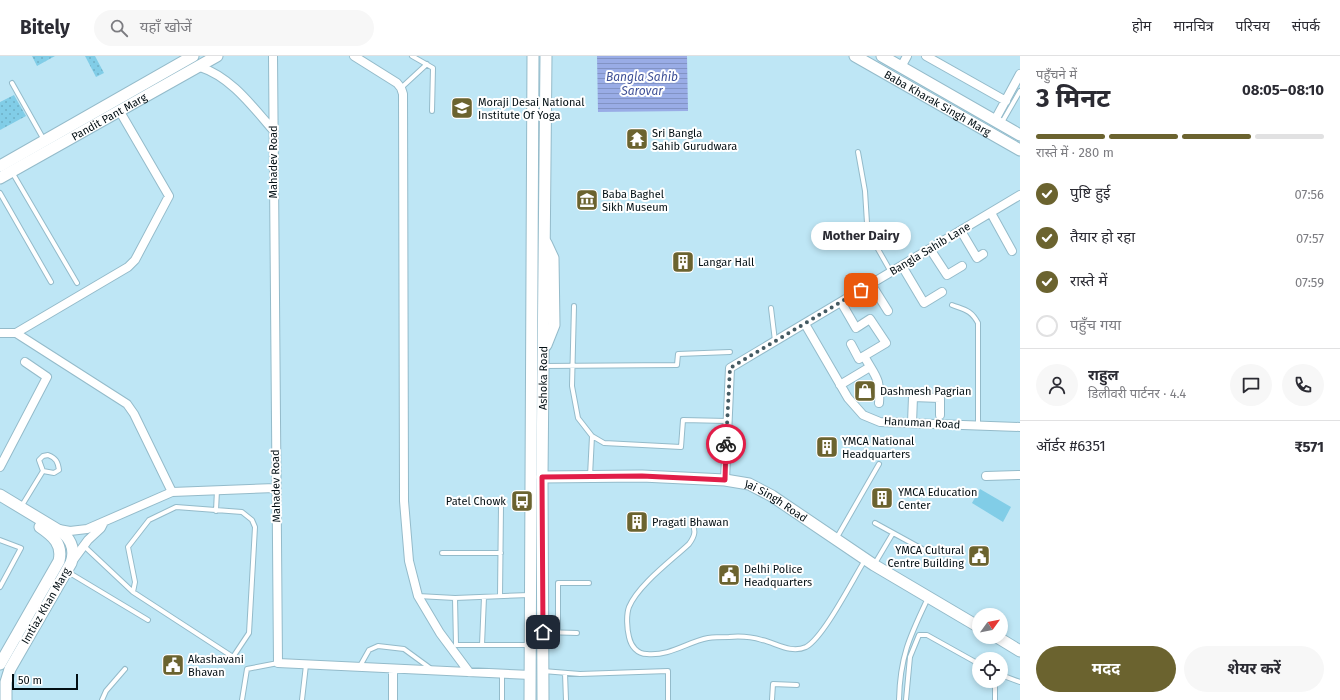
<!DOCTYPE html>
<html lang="hi">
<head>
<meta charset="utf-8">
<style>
	:root { --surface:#fff; --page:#f7f7f7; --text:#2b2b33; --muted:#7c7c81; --line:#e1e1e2; --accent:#6b632f }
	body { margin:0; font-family:"Fira Sans","Noto Sans Devanagari",sans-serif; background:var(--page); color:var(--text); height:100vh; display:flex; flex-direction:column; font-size:15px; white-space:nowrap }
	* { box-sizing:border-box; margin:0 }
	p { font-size:13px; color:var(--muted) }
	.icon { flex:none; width:22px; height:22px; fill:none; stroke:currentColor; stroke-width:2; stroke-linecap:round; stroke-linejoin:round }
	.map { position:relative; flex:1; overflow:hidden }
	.panel { display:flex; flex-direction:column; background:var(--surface); width:320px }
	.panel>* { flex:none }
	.needle { width:26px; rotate:57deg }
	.tools { position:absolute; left:972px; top:552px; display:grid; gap:8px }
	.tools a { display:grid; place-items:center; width:36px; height:36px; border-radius:50%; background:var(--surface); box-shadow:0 2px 6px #0003; font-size:20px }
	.scale { position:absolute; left:12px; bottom:10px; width:66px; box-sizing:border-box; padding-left:4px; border:2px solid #020e13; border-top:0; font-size:11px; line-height:14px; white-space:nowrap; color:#020e13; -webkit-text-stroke:3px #fff; paint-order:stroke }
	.pin { position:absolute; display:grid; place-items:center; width:34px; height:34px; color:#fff; margin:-17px; border-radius:8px; box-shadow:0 2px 6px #0006 }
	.courier { position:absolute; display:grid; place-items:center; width:40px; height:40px; margin:-20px; border:3px solid #e11d48; border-radius:50%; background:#fff; color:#222; box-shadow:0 1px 5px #0007 }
	.bubble { position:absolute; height:28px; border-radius:14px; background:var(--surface); box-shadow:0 2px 6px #0003; font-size:13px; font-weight:700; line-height:28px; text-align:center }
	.overview em { font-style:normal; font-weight:700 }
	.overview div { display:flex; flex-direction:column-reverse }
	.overview { display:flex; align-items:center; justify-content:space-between; height:68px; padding:0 16px }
	h1 { font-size:26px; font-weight:700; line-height:30px }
	.bar { display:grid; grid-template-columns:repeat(4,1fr); gap:6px 4px; align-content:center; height:48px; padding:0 16px }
	.bar i { height:5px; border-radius:3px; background:var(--line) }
	.bar .active { background:var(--accent) }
	.bar p { grid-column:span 4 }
	.line { display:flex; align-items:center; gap:10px; padding:0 16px; border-top:1px solid var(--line) }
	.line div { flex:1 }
	.round { display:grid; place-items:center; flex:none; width:42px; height:42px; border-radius:21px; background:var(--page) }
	ol { padding:0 16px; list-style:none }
	li { display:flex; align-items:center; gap:12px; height:44px }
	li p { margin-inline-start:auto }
	li .icon { padding:4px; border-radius:50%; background:var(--accent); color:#fff; stroke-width:4 }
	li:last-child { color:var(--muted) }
	li i { width:22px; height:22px; border:2px solid var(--line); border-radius:50% }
	.primary-button { display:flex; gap:8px; margin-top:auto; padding:8px 16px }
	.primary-button a { flex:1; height:46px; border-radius:24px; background:var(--accent); color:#fff; font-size:16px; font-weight:700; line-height:46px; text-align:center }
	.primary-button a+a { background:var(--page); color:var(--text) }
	header { display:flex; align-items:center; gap:24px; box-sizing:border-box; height:56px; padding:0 20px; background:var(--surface); border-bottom:1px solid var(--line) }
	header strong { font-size:19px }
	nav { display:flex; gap:22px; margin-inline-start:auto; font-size:14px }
	.search { width:280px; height:36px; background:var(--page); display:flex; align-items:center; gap:10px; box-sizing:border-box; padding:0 14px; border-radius:22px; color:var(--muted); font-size:15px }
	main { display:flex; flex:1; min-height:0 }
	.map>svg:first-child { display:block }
	.grass { fill:url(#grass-dots) }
	.park { fill:#81cde7 }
	.water { fill:url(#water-rules) }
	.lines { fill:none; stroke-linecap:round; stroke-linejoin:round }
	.lane-casing { stroke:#94bbca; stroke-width:6 }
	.street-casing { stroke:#94bbca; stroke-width:10 }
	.secondary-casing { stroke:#94bbca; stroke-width:13 }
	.lane { stroke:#fff; stroke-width:4 }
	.street { stroke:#fff; stroke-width:8 }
	.secondary { stroke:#fff; stroke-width:11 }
	.done { stroke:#445a62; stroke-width:4; stroke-dasharray:0 7.2 }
	.route { stroke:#e11d48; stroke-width:5 }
	.labels { text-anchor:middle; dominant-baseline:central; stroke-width:4; stroke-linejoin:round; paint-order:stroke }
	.poi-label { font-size:11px; fill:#020e13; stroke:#fff; text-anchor:start }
	.street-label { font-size:11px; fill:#020e13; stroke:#fff }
	.water-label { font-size:12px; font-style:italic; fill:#3e5096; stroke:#fff }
</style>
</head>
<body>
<header>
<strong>Bitely</strong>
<div class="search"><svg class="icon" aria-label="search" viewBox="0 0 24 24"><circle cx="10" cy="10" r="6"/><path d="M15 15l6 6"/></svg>यहाँ खोजें</div>
<nav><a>होम</a><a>मानचित्र</a><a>परिचय</a><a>संपर्क</a></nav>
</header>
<main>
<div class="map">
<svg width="1020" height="644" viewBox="0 0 1020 644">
	<defs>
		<pattern id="grass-dots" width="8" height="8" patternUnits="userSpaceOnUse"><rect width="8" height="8" fill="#81cde7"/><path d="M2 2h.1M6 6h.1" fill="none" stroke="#6eafc5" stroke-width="1.8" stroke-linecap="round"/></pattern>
		<pattern id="water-rules" width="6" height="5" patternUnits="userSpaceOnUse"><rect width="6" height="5" fill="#99ace6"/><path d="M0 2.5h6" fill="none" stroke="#8293c4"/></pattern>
	</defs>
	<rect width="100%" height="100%" fill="#bee6f5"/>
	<path class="grass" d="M32 0H55L37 10Z
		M85 0H95L104 17 96 21Z
		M14 39 26 60 0 74V46Z"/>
	<path class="park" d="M980 433 1011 451 1003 466 972 447Z"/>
	<path class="water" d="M597 0H687L688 55 598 56Z"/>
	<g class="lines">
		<g class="lane-casing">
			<path id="lane" d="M412 0 433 12 432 55
				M12 27 44 84
				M401 32 427 8
				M1001 68 1020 35
				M858 96 865 135 867 167 870 179 891 216
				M12 116 77 227
				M0 137 51 226
				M952 249C965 254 971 254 978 267V370
				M574 250 572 330 578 362 592 380 604 387 681 391 683 364 727 365
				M771 252 775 285
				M544 310 677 309 678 298 730 296
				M48 399C56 402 58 406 59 414L54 417 43 415 39 404 43 400Z
				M590 420 592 380
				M21 451 43 415
				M216 455 217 434
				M692 466C696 475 695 480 689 488 672 504 638 529 629 551 626 559 627 573 629 581 631 590 637 598 647 598 671 600 687 586 708 582 715 581 722 581 729 581 740 580 752 581 762 584 776 587 791 598 806 591 824 581 853 523 865 504
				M875 467 926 495
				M836 483 879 408
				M0 484 21 492 0 531
				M84 490 133 536 233 601 249 577 255 471 252 464 242 456 176 451 149 464 128 491 135 526 133 536
				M442 497H501
				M874 509 893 477
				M68 516 148 564
				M418 540 455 542 529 539
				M500 540 501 450
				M455 542 456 589H530
				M544 576 577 577
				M558 577V527H589
				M482 589 484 541
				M360 610 369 594 378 590 404 593 430 612
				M543 615 580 618 668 615V644
				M565 617 566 644
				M1001 619 1020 626
				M102 644 106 635 125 613
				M242 644 247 613 278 607
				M302 644 306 609
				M502 644V618
				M772 644 773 628 797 629
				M899 644C900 600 910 580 928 542
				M906 644 910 601 919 579H927L979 608
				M995 644V625"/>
		</g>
		<g class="street-casing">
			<path id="street" d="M273 0 278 607 531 619
				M354 0 397 27 401 32 403 38 404 445 409 505 418 540 440 577 469 616
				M926 0 1006 45
				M200 11C231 21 252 50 273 74
				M901 11 907 0
				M995 64 1020 18
				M991 157 1012 195
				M961 175 977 202 983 198
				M930 193 947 219 962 210
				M902 210 924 247 942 236
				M871 228 888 255
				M841 246 856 272 870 263 886 287 859 303 851 288
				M805 268 848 342 863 359 880 366 1020 371
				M0 277H16L128 211 135 204 169 140 119 54
				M16 277 127 348 134 358 172 436
				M864 300C875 320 881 322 879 347
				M840 329 870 311
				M912 367 913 341 940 342V359
				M0 411 47 321 25 306
				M986 420 1020 419
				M725 424 730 312 1020 139
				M59 473 70 475 87 473 172 436 275 432
				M71 507 88 484 101 472 104 466
				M393 644V613"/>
		</g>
		<g class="secondary-casing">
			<g id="secondary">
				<path id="s1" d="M855 0 1020 94"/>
				<path d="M882 0 1020 79"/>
				<path d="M0 110 193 0"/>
				<path id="s2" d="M0 122 217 0"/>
				<path d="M546 289 554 269 553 202 546 187"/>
				<path id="s3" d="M542 421 642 420 725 424 749 428 772 440 874 509 979 571"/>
				<path d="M0 439 63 477C72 485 75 496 71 507L10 613 6 626V644"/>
				<path d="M997 581 1020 595"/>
				<path d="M0 608 59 505C63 488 53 480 40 471"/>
				<path d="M530 644 533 0"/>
				<path id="s4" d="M543 644 542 421 546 0"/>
			</g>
		</g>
		<use href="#lane" class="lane"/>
		<use href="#street" class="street"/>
		<use href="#secondary" class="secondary"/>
	</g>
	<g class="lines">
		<path class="done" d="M726 388 730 312 861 234"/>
		<path class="route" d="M543 576 542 421 642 420 725 424 726 388"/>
	</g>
	<defs>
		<g id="university-square" transform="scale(1.15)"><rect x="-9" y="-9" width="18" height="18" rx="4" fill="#6b632f" stroke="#fff"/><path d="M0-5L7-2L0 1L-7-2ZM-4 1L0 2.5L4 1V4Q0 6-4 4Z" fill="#fff"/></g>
		<g id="temple-square" transform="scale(1.15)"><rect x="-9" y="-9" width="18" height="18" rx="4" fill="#6b632f" stroke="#fff"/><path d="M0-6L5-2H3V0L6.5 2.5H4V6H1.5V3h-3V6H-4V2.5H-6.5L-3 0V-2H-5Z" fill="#fff"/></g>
		<g id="museum-square" transform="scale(1.15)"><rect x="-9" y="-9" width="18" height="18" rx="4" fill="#6b632f" stroke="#fff"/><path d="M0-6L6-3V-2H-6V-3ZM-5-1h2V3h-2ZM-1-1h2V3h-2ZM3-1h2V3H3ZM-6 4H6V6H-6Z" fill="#fff"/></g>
		<g id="building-square" transform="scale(1.15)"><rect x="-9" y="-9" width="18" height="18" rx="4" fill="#6b632f" stroke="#fff"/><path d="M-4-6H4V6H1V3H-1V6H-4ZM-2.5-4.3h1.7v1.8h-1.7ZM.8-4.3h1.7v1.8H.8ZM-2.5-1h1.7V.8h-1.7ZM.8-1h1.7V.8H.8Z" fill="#fff"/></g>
		<g id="shop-square" transform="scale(1.15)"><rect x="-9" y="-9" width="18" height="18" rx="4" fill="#6b632f" stroke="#fff"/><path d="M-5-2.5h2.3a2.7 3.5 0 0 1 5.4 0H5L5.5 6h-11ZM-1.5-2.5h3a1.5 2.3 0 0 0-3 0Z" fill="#fff"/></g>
		<g id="bus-square" transform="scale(1.15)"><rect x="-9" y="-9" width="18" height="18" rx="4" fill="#6b632f" stroke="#fff"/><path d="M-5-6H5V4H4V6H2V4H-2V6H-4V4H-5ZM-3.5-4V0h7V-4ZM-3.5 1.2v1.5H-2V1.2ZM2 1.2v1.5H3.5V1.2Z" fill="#fff"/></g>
		<g id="civic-square" transform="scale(1.15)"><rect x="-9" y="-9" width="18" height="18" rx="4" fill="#6b632f" stroke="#fff"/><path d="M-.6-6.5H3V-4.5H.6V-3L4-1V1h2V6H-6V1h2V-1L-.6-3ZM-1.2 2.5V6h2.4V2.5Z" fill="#fff"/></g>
	</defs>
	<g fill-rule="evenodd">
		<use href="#university-square" x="462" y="52"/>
		<use href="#temple-square" x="637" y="83"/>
		<use href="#museum-square" x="587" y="144"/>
		<use href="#building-square" x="683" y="206"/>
		<use href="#shop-square" x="865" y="335"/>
		<use href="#building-square" x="827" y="391"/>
		<use href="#building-square" x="882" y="442"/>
		<use href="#bus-square" x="522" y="445"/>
		<use href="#building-square" x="637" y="466"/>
		<use href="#civic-square" x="979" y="500"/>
		<use href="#civic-square" x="729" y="519"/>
		<use href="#civic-square" x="173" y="609"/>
	</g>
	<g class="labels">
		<g class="poi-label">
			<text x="478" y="46">Moraji Desai National<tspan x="478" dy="13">Institute Of Yoga</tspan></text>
			<text x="652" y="77">Sri Bangla<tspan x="652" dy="13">Sahib Gurudwara</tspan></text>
			<text x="602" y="138">Baba Baghel<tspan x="602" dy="13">Sikh Museum</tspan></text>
			<text x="698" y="206">Langar Hall</text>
			<text x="880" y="335">Dashmesh Pagrian</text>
			<text x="842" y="385">YMCA National<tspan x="842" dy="13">Headquarters</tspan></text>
			<text x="898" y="436">YMCA Education<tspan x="898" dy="13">Center</tspan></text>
			<text x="506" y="445" text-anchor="end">Patel Chowk</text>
			<text x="652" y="466">Pragati Bhawan</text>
			<text x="964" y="494" text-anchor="end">YMCA Cultural<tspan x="964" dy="13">Centre Building</tspan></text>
			<text x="744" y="513">Delhi Police<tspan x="744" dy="13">Headquarters</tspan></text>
			<text x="188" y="603">Akashavani<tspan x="188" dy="13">Bhavan</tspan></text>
		</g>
		<g class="street-label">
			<text stroke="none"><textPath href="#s1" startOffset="95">Baba Kharak Singh Marg</textPath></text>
			<text stroke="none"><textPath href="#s2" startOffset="125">Pandit Pant Marg</textPath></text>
			<text transform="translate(273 106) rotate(-90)">Mahadev Road</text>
			<text transform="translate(930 193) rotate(-31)">Bangla Sahib Lane</text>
			<text stroke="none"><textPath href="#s4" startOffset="322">Ashoka Road</textPath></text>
			<text transform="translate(922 367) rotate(3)">Hanuman Road</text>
			<text transform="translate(276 430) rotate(-91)">Mahadev Road</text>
			<text stroke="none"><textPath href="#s3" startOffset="239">Jai Singh Road</textPath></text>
			<text transform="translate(46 550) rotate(-60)">Imtiaz Khan Marg</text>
		</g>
		<g class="water-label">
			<text x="642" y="21">Bangla Sahib<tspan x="642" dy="14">Sarovar</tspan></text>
		</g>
	</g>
</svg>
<div class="tools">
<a><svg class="needle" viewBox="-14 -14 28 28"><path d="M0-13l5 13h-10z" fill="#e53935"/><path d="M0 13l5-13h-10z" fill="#7c7c81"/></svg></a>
<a><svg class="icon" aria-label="locate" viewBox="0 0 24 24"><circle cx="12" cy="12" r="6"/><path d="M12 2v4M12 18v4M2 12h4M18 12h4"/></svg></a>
</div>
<div class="scale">50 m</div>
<div class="pin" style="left:861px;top:234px;background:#ea580c"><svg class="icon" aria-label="bag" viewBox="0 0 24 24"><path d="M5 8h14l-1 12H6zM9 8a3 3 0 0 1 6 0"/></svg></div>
<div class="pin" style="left:543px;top:576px;background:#1f2937"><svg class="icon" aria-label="home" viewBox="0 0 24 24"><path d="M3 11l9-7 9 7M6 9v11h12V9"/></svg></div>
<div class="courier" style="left:726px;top:388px"><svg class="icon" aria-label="bike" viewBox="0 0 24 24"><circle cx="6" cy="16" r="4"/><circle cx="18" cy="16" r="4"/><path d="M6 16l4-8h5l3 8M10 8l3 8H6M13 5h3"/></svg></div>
<div class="bubble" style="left:811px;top:166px;width:100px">Mother Dairy</div>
</div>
<section class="panel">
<div class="overview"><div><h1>3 मिनट</h1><p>पहुँचने में</p></div><em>08:05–08:10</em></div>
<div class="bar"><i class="active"></i><i class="active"></i><i class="active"></i><i></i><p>रास्ते में · 280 m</p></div>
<ol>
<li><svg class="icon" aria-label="check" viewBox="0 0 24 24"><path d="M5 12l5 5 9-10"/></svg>पुष्टि हुई<p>07:56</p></li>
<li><svg class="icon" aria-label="check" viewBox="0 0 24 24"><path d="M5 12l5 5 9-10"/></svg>तैयार हो रहा<p>07:57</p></li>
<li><svg class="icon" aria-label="check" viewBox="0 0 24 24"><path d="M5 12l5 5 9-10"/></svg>रास्ते में<p>07:59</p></li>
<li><i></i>पहुँच गया</li>
</ol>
<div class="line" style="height:72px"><a class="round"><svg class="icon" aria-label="person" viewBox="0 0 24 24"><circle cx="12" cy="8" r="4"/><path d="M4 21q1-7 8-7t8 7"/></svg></a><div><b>राहुल</b><p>डिलीवरी पार्टनर · 4.4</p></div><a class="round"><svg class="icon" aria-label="chat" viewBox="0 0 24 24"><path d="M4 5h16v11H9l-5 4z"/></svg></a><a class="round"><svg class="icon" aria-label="phone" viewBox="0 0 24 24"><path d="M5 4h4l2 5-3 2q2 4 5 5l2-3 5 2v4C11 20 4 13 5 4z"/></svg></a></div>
<div class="line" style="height:52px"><div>ऑर्डर #6351</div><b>₹571</b></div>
<div class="primary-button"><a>मदद</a><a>शेयर करें</a></div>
</section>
</main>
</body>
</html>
